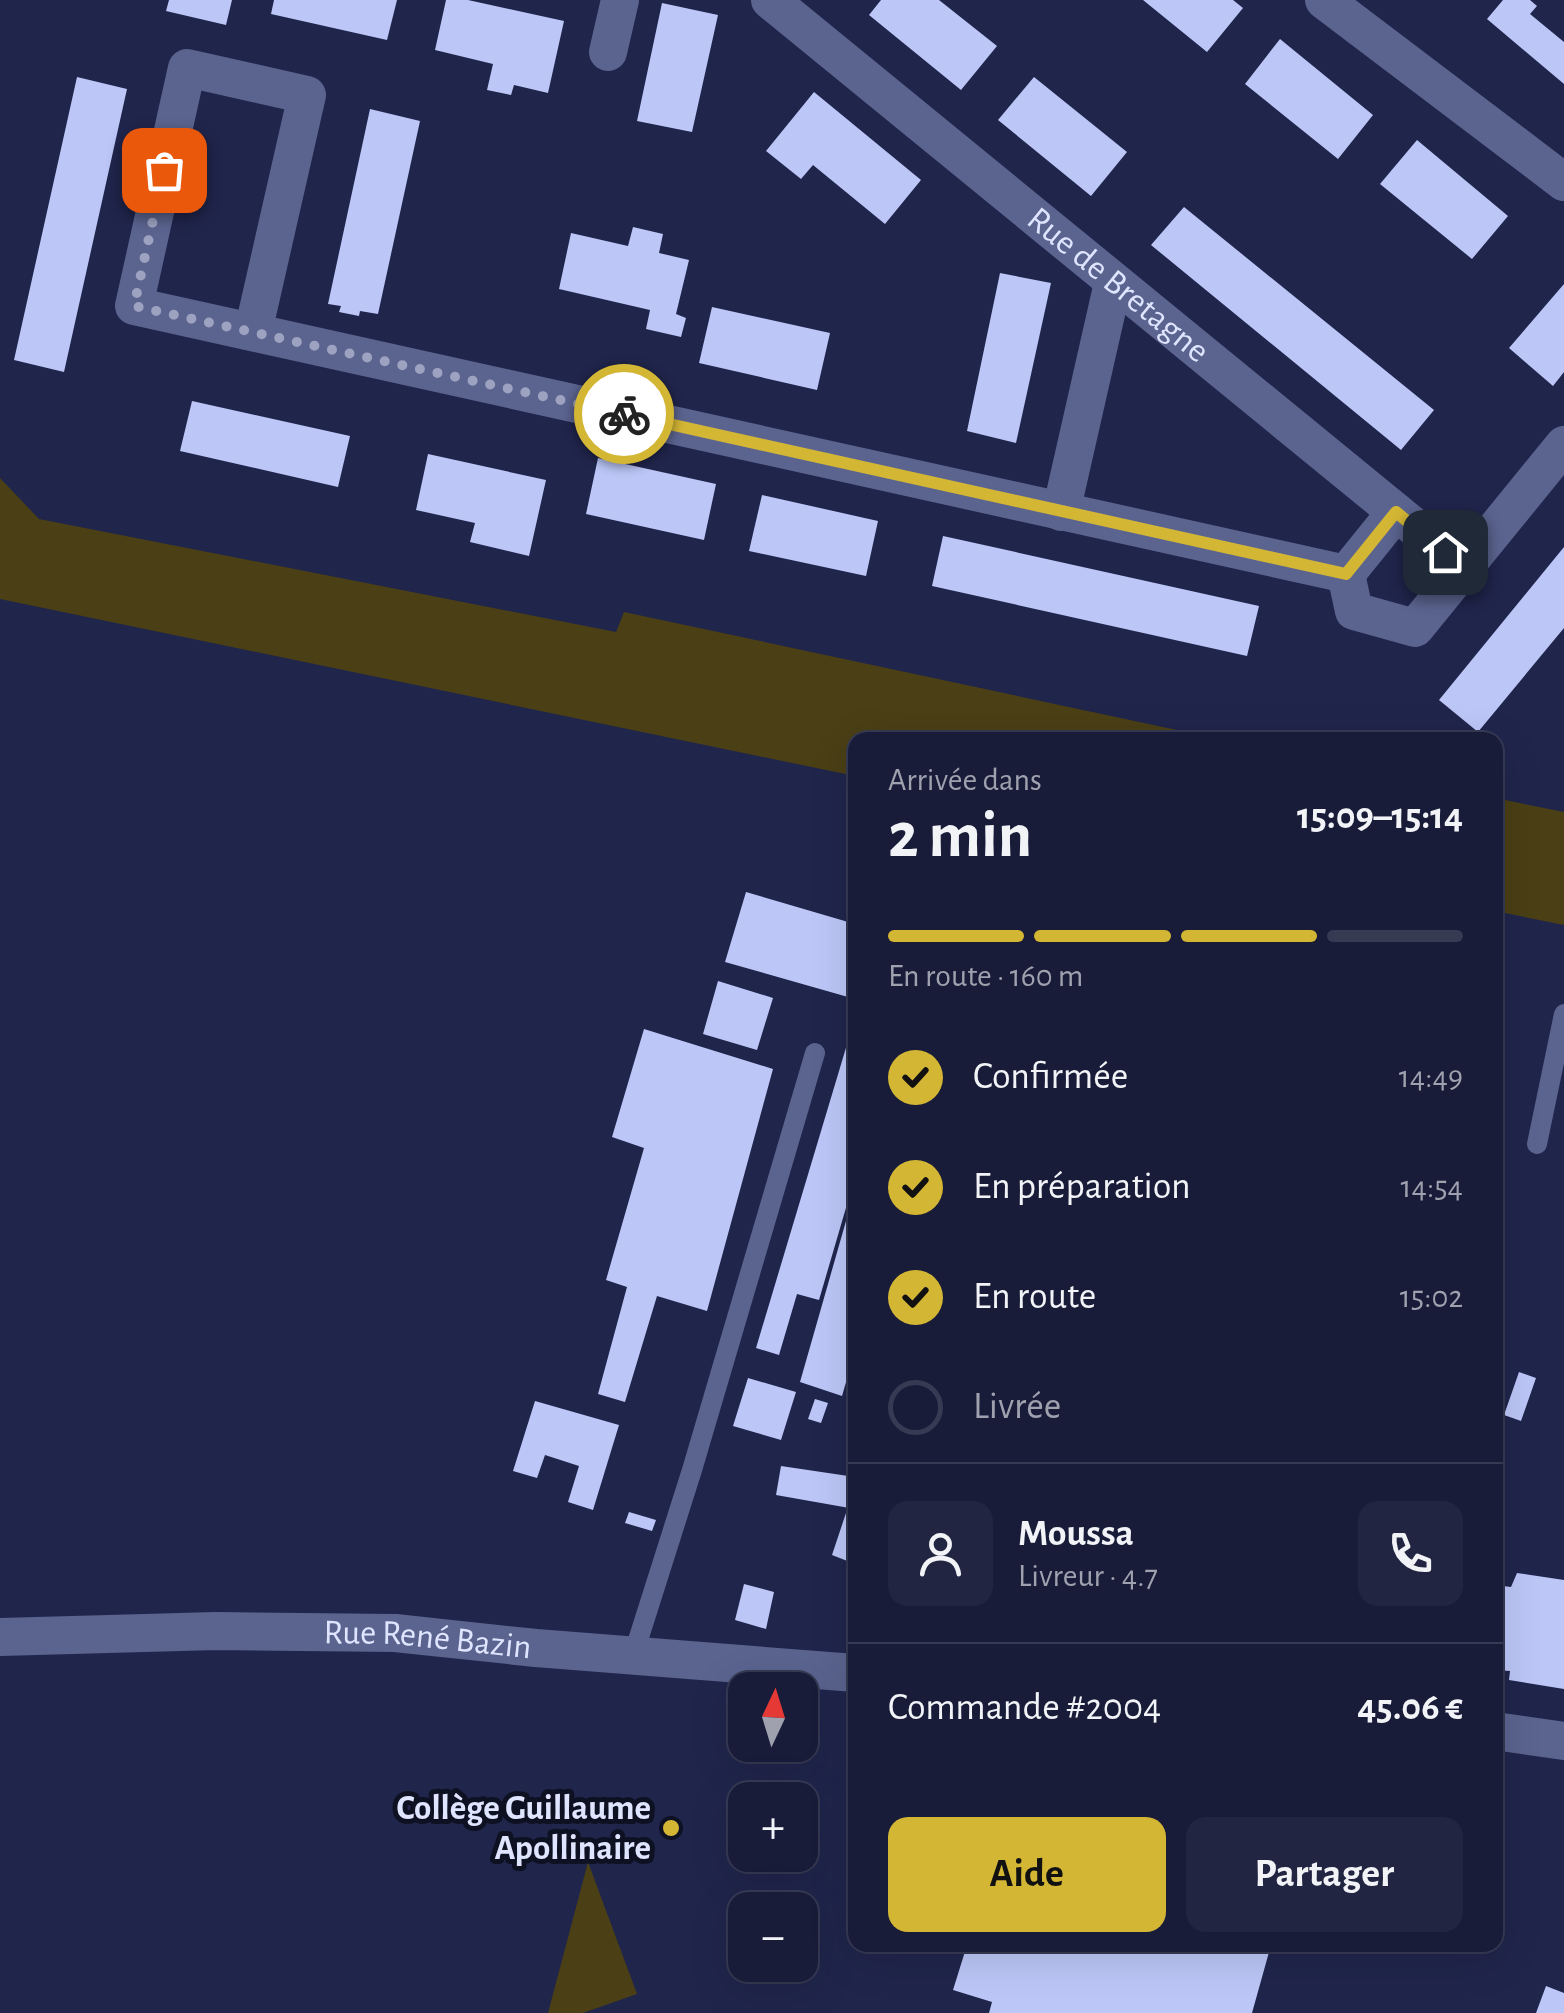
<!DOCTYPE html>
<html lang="fr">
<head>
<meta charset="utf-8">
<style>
	:root { --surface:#181c39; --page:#212541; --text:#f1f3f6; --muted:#9fa1ae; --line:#363a53; --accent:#d4b635 }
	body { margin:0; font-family:"Alegreya Sans",sans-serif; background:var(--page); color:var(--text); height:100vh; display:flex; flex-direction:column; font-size:38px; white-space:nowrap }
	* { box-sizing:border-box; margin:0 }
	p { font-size:32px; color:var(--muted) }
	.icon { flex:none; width:55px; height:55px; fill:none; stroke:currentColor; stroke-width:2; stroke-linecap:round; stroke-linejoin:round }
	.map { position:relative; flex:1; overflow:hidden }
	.details { position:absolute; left:848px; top:732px; width:655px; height:1220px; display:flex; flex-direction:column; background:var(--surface); border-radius:20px; box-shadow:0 10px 40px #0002,0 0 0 2px var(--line) }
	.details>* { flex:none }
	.needle { width:65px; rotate:4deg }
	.tools { position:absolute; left:728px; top:1672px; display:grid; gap:20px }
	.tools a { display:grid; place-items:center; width:90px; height:90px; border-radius:20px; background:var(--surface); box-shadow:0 10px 40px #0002,0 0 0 2px var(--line); font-size:50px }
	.pin { position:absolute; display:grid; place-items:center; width:85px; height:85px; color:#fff; margin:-42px; border-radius:20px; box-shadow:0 5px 15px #0006 }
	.courier { position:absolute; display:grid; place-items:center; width:100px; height:100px; margin:-50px; border:8px solid #d4b635; border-radius:50%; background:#fff; color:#222; box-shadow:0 2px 12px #0007 }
	.summary em { font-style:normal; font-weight:600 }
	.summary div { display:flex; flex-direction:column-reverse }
	.summary { display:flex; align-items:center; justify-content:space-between; height:170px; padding:0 40px }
	h1 { font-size:65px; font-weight:600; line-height:75px }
	.bar { display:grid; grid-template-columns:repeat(4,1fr); gap:15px 10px; align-content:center; height:120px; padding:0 40px }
	.bar i { height:12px; border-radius:8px; background:var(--line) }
	.bar .active { background:var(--accent) }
	.bar p { grid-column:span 4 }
	.line { display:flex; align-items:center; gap:25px; padding:0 40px; border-top:2px solid var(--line) }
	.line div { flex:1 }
	.round { display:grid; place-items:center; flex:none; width:105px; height:105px; border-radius:20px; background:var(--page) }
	ol { padding:0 40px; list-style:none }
	li { display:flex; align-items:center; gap:30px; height:110px }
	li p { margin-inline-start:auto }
	li .icon { padding:10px; border-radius:50%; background:var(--accent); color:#111; stroke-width:4 }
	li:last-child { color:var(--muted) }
	li i { width:55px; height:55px; border:5px solid var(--line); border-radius:50% }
	.primary-button { display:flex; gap:20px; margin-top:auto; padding:20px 40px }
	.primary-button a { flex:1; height:115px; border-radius:20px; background:var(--accent); color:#111; font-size:40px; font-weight:600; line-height:115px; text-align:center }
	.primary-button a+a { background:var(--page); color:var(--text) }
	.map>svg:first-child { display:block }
	.green { fill:#4a3f15 }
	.building { fill:#bcc7f8 }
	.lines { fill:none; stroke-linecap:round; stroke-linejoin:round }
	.lane { stroke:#5b648f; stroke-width:20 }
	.street { stroke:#5b648f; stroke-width:38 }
	.done { stroke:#9ca2c0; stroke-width:10; stroke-dasharray:0 18 }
	.route { stroke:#d4b635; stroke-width:12 }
	.poi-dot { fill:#d4b635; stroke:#0e1122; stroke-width:4 }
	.labels { text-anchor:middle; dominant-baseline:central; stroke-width:10; stroke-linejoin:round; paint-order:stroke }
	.street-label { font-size:35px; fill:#dfe5ff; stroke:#0e1122 }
	.poi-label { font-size:35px; font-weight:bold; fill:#dfe5ff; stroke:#0e1122; text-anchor:end }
</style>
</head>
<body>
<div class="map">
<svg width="1564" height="2013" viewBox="0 0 1564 2013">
	<rect width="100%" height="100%" fill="#20254c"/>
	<path class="green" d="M0 478 39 519 616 632 624 612 1224 740H855V776L5 600 0 599Z
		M1495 798 1564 812V925L1495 911Z
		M588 1862 637 1994 583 2013H548Z"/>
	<path class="building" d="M169 0H232L226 25 166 11Z
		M274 0H397L387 40 271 14Z
		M446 0H468L564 21 548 93 514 85 511 95 487 90 493 64 435 50Z
		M881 0H939L997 46 961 90 869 15Z
		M1143 0H1233L1243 8 1207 52Z
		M1503 0H1530L1537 6 1530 14 1564 42V84L1487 19Z
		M662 3 718 15 692 132 637 121Z
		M1280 39 1373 115 1338 159 1245 84Z
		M77 77 127 89 64 372 14 360Z
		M1034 77 1127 152 1091 196 998 120Z
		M814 92 921 180 885 224 813 165 801 179 766 151Z
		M370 109 420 121 378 314 360 311 359 316 339 312 341 306 328 304Z
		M1417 140 1508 216 1472 259 1380 184Z
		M1184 207 1434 410 1401 450 1151 245Z
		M633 227 663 234 659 253 689 260 676 314 686 318 681 337 646 329 650 310 559 289 571 233 628 246Z
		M1000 273 1051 283 1016 443 967 431Z
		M1564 284V372L1553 386 1509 348Z
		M712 307 830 333 817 390 699 363Z
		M192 401 350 436 338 487 180 451Z
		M428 454 546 480 529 556 470 542 475 523 416 510Z
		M598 458 716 484 704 540 586 514Z
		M762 495 878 521 866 576 749 551Z
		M943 536 1259 606 1247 656 932 586Z
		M1564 547V628L1478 732 1439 700Z
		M746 892 855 924V999L725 962Z
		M718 981 773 998 757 1050 703 1034Z
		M854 1021 855 1177 819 1300 797 1294 779 1355 756 1348Z
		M644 1029 773 1069 707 1311 657 1296 625 1402 598 1394 627 1287 606 1280 644 1148 612 1137Z
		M854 1193 855 1351 842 1396 800 1382Z
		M1519 1372 1536 1378 1521 1421 1504 1415Z
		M748 1378 796 1392 781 1440 733 1426Z
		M815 1399 828 1403 821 1423 808 1419Z
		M535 1401 619 1425 593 1510 568 1502 579 1466 545 1455 537 1478 513 1471Z
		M781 1466 855 1477V1509L776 1495Z
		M629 1512 656 1520 652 1531 625 1523Z
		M846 1513 855 1516V1564L832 1555Z
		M1517 1573 1564 1580V1689L1509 1680 1510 1671 1495 1670V1585L1511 1587Z
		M744 1584 774 1592 766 1629 735 1620Z
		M967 1945H1271L1252 2013H989L992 2002 953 1990Z
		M1546 1986 1564 1993V2013H1536Z"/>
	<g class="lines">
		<path class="lane" d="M1537 1144 1564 1014
			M633 1656 692 1470 815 1053"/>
		<g class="street">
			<path id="s1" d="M770 0 1445 552 1474 555"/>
			<path d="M1324 0 1564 182"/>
			<path d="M608 52 620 0"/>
			<path d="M253 332 307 95 187 68 134 306C538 396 942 486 1346 574L1354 611 1415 628 1564 445"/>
			<path d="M1061 512 1113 283"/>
			<path d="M1346 574 1396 512"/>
			<path id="s2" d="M0 1637 216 1631 395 1633 536 1648 855 1673"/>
			<path d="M1495 1731 1564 1741"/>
		</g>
	</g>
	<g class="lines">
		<path class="done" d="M164 170 134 306 624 414"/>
		<path class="route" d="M624 414 1346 574 1396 512 1445 552"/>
	</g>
	<circle class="poi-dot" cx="671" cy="1828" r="10"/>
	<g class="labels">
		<g class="street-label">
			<text stroke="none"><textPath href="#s1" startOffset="450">Rue de Bretagne</textPath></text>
			<text stroke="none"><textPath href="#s2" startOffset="428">Rue René Bazin</textPath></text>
		</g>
		<g class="poi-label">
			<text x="651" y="1808">Collège Guillaume<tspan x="651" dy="40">Apollinaire</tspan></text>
		</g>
	</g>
</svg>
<div class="tools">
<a><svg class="needle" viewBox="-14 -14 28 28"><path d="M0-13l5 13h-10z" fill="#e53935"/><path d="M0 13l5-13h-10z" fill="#9fa1ae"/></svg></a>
<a>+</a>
<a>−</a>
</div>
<div class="pin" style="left:164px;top:170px;background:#ea580c"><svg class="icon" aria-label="bag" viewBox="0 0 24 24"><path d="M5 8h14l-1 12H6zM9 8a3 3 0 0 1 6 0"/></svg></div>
<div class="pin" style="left:1445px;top:552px;background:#1f2937"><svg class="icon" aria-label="home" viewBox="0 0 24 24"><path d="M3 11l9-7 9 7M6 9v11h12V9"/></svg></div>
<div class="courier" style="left:624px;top:414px"><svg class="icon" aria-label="bike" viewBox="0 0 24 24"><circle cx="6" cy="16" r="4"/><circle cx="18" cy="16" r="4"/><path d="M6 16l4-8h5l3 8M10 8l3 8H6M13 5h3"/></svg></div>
<section class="details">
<div class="summary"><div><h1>2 min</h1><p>Arrivée dans</p></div><em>15:09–15:14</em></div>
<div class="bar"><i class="active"></i><i class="active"></i><i class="active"></i><i></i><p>En route · 160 m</p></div>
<ol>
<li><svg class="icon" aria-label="check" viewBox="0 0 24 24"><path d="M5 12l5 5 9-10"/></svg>Confirmée<p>14:49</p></li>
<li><svg class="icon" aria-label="check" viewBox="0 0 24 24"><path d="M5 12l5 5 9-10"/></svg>En préparation<p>14:54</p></li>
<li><svg class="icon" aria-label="check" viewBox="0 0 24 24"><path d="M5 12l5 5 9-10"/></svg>En route<p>15:02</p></li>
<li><i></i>Livrée</li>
</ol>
<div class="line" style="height:180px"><a class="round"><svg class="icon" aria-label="person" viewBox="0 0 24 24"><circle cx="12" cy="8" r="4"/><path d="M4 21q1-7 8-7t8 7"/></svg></a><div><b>Moussa</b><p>Livreur · 4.7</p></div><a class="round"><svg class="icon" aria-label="phone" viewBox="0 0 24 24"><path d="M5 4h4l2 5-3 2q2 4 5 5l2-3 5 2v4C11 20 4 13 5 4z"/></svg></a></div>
<div class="line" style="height:130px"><div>Commande #2004</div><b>45.06 €</b></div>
<div class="primary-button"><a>Aide</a><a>Partager</a></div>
</section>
</div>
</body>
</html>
